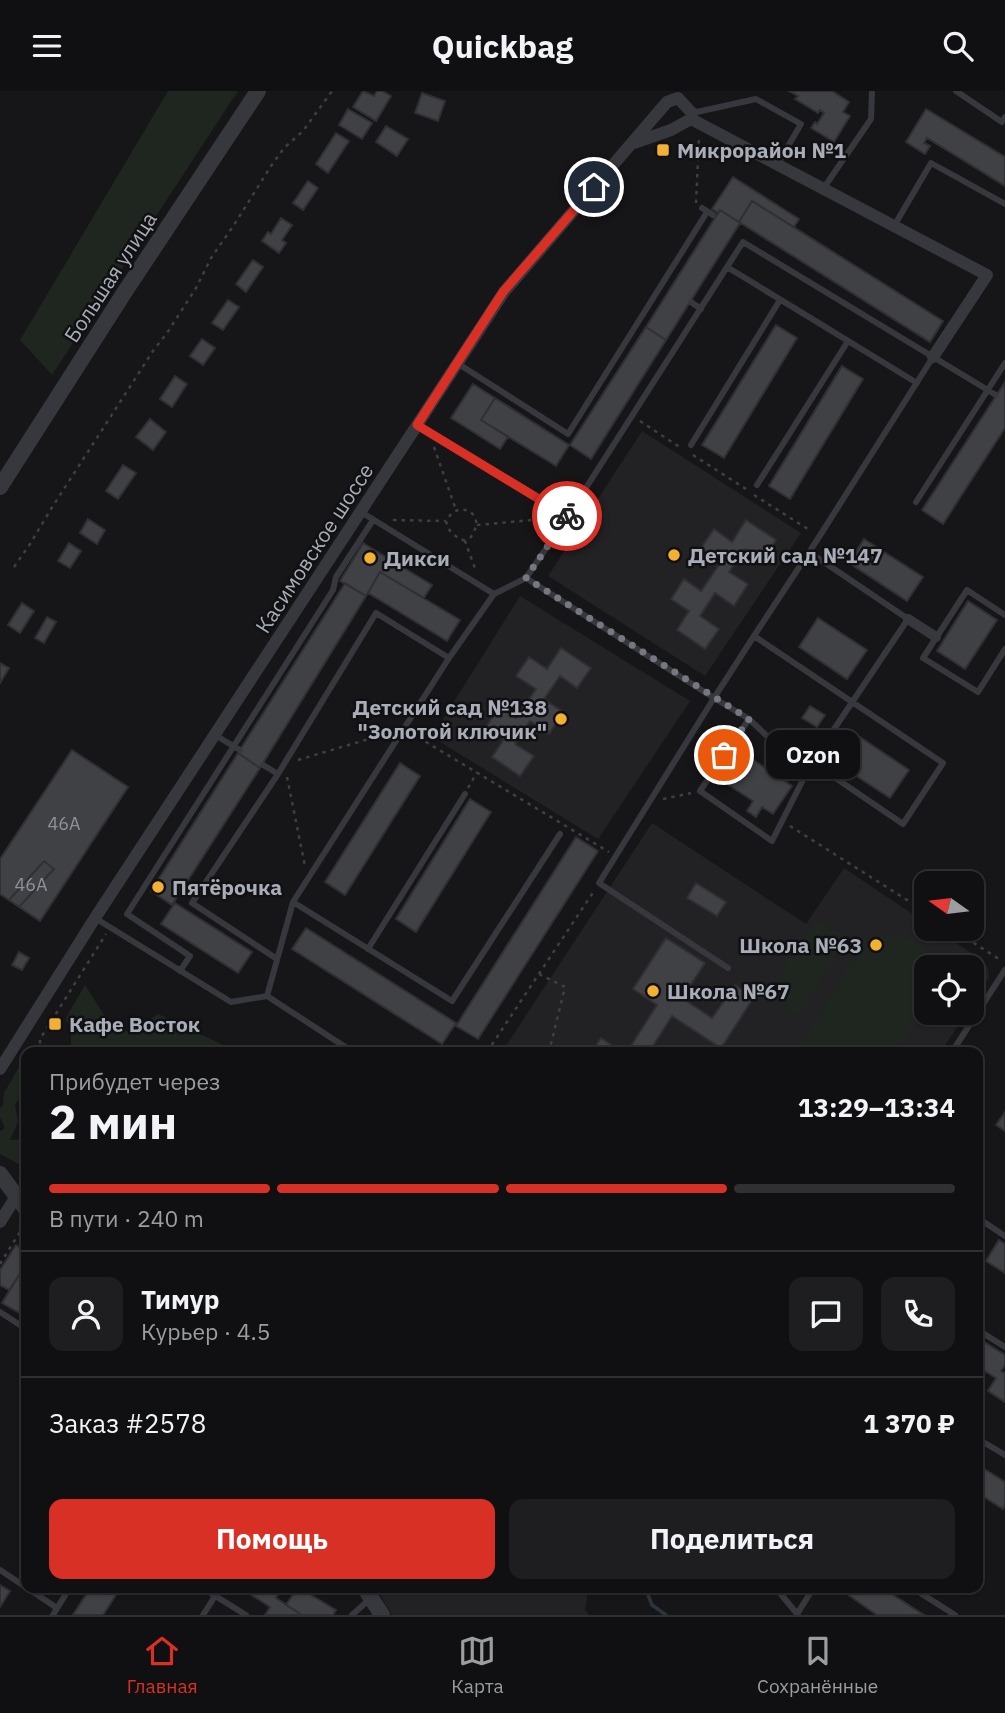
<!DOCTYPE html>
<html lang="ru">
<head>
<meta charset="utf-8">
<style>
	:root { --surface:#101012; --page:#1e1e20; --text:#f1f3f6; --muted:#9c9d9f; --line:#303032; --accent:#d93025 }
	body { margin:0; font-family:"IBM Plex Sans",sans-serif; background:var(--page); color:var(--text); height:100vh; display:flex; flex-direction:column; font-size:26px; white-space:nowrap }
	* { box-sizing:border-box; margin:0 }
	p { font-size:23px; color:var(--muted) }
	.icon { flex:none; width:38px; height:38px; fill:none; stroke:currentColor; stroke-width:2; stroke-linecap:round; stroke-linejoin:round }
	.map { position:relative; flex:1; overflow:hidden }
	.side { position:absolute; left:21px; top:956px; width:962px; height:546px; display:flex; flex-direction:column; background:var(--surface); border-radius:14px; box-shadow:0 2px 5px #0004,0 0 0 2px var(--line) }
	.side>* { flex:none }
	.needle { width:46px; rotate:284deg }
	.tools { position:absolute; left:914px; top:780px; display:grid; gap:14px }
	.tools a { display:grid; place-items:center; width:70px; height:70px; border-radius:14px; background:var(--surface); box-shadow:0 2px 5px #0004,0 0 0 2px var(--line); font-size:35px }
	.pin { position:absolute; display:grid; place-items:center; width:60px; height:60px; color:#fff; margin:-30px; border:4px solid #fff; border-radius:50%; box-shadow:0 2px 7px #0007 }
	.courier { position:absolute; display:grid; place-items:center; width:70px; height:70px; margin:-35px; border:5px solid #d93025; border-radius:50%; background:#fff; color:#222; box-shadow:0 2px 9px #0007 }
	.bubble { position:absolute; height:49px; border-radius:14px; background:var(--surface); box-shadow:0 2px 5px #0004,0 0 0 2px var(--line); font-size:23px; font-weight:700; line-height:49px; text-align:center }
	.head em { font-style:normal; font-weight:700 }
	.head div { display:flex; flex-direction:column-reverse }
	.head { display:flex; align-items:center; justify-content:space-between; height:119px; padding:0 28px }
	h1 { font-size:46px; font-weight:700; line-height:52px }
	.bar { display:grid; grid-template-columns:repeat(4,1fr); gap:10px 7px; align-content:center; height:84px; padding:0 28px }
	.bar i { height:9px; border-radius:5px; background:var(--line) }
	.bar .active { background:var(--accent) }
	.bar p { grid-column:span 4 }
	.line { display:flex; align-items:center; gap:18px; padding:0 28px; border-top:2px solid var(--line) }
	.line div { flex:1 }
	.round { display:grid; place-items:center; flex:none; width:74px; height:74px; border-radius:14px; background:var(--page) }
	.cta { display:flex; gap:14px; margin-top:auto; padding:14px 28px }
	.cta a { flex:1; height:80px; border-radius:14px; background:var(--accent); color:#fff; font-size:28px; font-weight:700; line-height:80px; text-align:center }
	.cta a+a { background:var(--page); color:var(--text) }
	header { display:flex; justify-content:space-between; align-items:center; height:91px; padding:0 28px; background:var(--surface); font-size:32px; font-weight:700 }
	.dock { display:flex; justify-content:space-around; align-items:center; height:98px; border-top:2px solid var(--line); background:var(--surface); font-size:19px; color:var(--muted) }
	.dock a { display:grid; justify-items:center; gap:4px }
	.dock .active { color:var(--accent) }
	.map>svg:first-child { display:block }
	.built { fill:#222225 }
	.green { fill:#1e261f }
	.lines { fill:none; stroke-linecap:round; stroke-linejoin:round }
	.stream { stroke:#2c353c; stroke-width:3.5 }
	.building { fill:#404145; stroke:#303034; stroke-width:2 }
	.path { stroke:#3d3f44; stroke-width:2.5; stroke-dasharray:3.5 5; stroke-linecap:butt }
	.service { stroke:#37383d; stroke-width:6 }
	.pedestrian { stroke:#37383d; stroke-width:10 }
	.minor { stroke:#37383d; stroke-width:12 }
	.tertiary { stroke:#37383d; stroke-width:16 }
	.done { stroke:#757880; stroke-width:7; stroke-dasharray:0 12.6 }
	.route { stroke:#d93025; stroke-width:9 }
	.poi-dot { fill:#f2b134; stroke:#111113; stroke-width:2.5 }
	.labels { text-anchor:middle; dominant-baseline:central; stroke-width:5; stroke-linejoin:round; paint-order:stroke }
	.number-label { font-size:18px; fill:#8e929b }
	.poi-label { font-size:21px; font-weight:bold; fill:#a8adb8; stroke:#111113; text-anchor:start }
	.street-label { font-size:21px; fill:#a8adb8; stroke:#111113 }
</style>
</head>
<body>
<header><svg class="icon" aria-label="menu" viewBox="0 0 24 24"><path d="M4 6h16M4 12h16M4 18h16"/></svg>Quickbag<svg class="icon" aria-label="search" viewBox="0 0 24 24"><circle cx="10" cy="10" r="6"/><path d="M15 15l6 6"/></svg></header>
<div class="map">
<svg width="1005" height="1524" viewBox="0 0 1005 1524">
	<rect width="100%" height="100%" fill="#161618"/>
	<path class="built" d="M642 340 801 442 705 585 548 485Z
		M520 505 690 610 598 748 432 646Z
		M652 732 806 833 844 777 926 832V838H935L983 870 988 877 989 887 971 914V877H926V922H966L941 961H502Z
		M375 1496H589L585 1519 589 1524H392Z"/>
	<path class="green" d="M168 0H238L52 284 20 249Z
		M815 829 846 849 798 925 767 905Z
		M885 845C893 845 902 845 909 847 921 851 934 864 935 877H926V916L897 961H796L862 857Z
		M85 894 111 935 132 942 158 923 238 961H71V942L66 927Z
		M26 964V997L15 1014 18 1031 10 1049 26 1048 24 1076 0 1063V1040L5 1037 0 1026V1017L3 1014 4 1002Z"/>
	<g class="lines">
		<path class="stream" d="M645 1496 652 1514 666 1524"/>
	</g>
	<path class="building" d="M363 0 374 5 377 0H382L391 5 376 30 353 16Z
		M789 0H832L849 11 843 21 850 25 834 51 811 37 815 31 817 33 824 22 820 19 818 22 795 8 798 5Z
		M422 2 445 10 438 30 415 22Z
		M348 18 372 32 362 48 339 34Z
		M926 18 1005 66V95L927 47 924 52 930 55 925 63 906 51Z
		M386 35 408 48 397 65 376 51Z
		M336 42 349 50 328 82 316 73Z
		M733 86 799 128 794 136 752 110 739 131 720 119 718 122 712 118Z
		M308 90 318 97 303 119 293 112Z
		M752 110 943 230 930 251 739 131Z
		M720 119 740 132 666 249 646 236Z
		M281 127 292 134 282 149 286 152 279 162 262 150 268 141 271 143Z
		M253 169 263 176 246 201 236 193Z
		M228 209 239 216 223 239 212 232Z
		M776 234 797 247 724 367 702 354Z
		M646 236 666 249 591 368 570 354Z
		M202 248 215 257 203 274 190 265Z
		M842 275 863 288 790 408 769 395Z
		M175 285 187 293 172 316 160 308Z
		M1005 291V337L943 433 922 419Z
		M473 293 495 307 481 329 508 346 500 358 451 327Z
		M495 307 569 354 556 375 481 329Z
		M150 328 166 341 153 359 136 346Z
		M123 374 136 382 118 408 106 400Z
		M88 428 105 439 97 453 80 442Z
		M746 429 776 449 762 469 745 458 729 481 748 493 734 515 715 502 700 525 719 538 705 558 677 539 689 520 671 508 684 488 701 500 721 471 701 457 714 438 732 451Z
		M864 448 923 486 907 510 849 472Z
		M69 452 81 460 70 477 58 470Z
		M363 452 432 494 424 507 380 481 366 505 340 490Z
		M380 481 460 529 447 550 368 502Z
		M345 492 366 505 260 677 238 662Z
		M968 510 997 529 965 578 937 560Z
		M22 512 34 520 20 542 8 534Z
		M47 526 56 531 44 552 35 547Z
		M818 527 867 559 847 588 799 556Z
		M561 557 591 577 577 597 560 585 544 608 563 621 549 643 530 630 515 653 534 665 520 685 492 666 504 648 486 636 499 616 516 627 536 598 516 585 529 566 547 578Z
		M0 572 9 577 0 592Z
		M810 615 825 624 817 636 802 627Z
		M860 646 909 679 890 707 841 675Z
		M72 659 128 696 40 830 0 803V768Z
		M238 662 260 677 172 814 151 800Z
		M743 662 792 695 773 723 762 716 756 726 747 720 753 710 724 691Z
		M400 672 420 685 345 804 325 791Z
		M470 708 491 721 416 841 396 828Z
		M576 746 598 760 478 948 456 935Z
		M44 770 54 778 19 816 9 809Z
		M696 792 726 811 717 825 687 807Z
		M175 812 252 861 238 882 161 833Z
		M306 837 456 932 442 953 292 858Z
		M666 847 705 872 682 907 712 927 735 894 754 906 721 957 672 925 649 961H627L657 914 633 898Z
		M19 861 29 867 22 879 12 874Z
		M601 947 622 961H592Z
		M1005 1021V1040L996 1034Z
		M999 1149 1005 1153V1182L986 1170Z
		M16 1154 26 1160V1185L21 1181 9 1199 0 1194V1179Z
		M21 1181 26 1185V1219L23 1224 2 1212Z
		M978 1247 1005 1264V1274L1001 1280 1005 1282V1311L988 1300 996 1287 978 1276Z
		M978 1374 1005 1391V1414L1003 1418 978 1402Z
		M0 1494 10 1500 0 1516Z
		M91 1496H121L103 1524H73Z
		M239 1496H282L276 1507 302 1524H265L270 1516Z
		M298 1496 336 1519 333 1524H302L286 1514Z
		M837 1496H881L924 1524H877Z"/>
	<g class="lines">
		<path class="path" d="M696 112 699 48 701 45
			M640 330 681 357
			M434 356 456 419
			M693 364 749 400
			M754 404 811 440
			M393 429 446 430
			M477 434 554 427
			M465 450C454 445 449 442 446 430 453 419 458 417 470 420L475 426 477 434 471 446 465 450 476 480
			M14 476 30 453 51 418 153 260 167 242 196 197 211 167 234 134 271 75 284 57 303 40 332 0
			M411 642 609 761
			M298 669 389 642
			M287 686 305 775
			M468 697 477 681
			M663 708 691 702
			M790 735 926 821
			M952 838 1002 870
			M539 883 565 896 549 961
			M40 961V948L106 843
			M487 961 594 800
			M0 1173 26 1131"/>
		<path class="service" d="M956 0 1002 31 1005 26
			M692 22 756 8 801 33 777 74
			M823 98 871 28 872 0
			M702 117 713 124
			M894 135 931 72 1005 113
			M727 176 917 292
			M691 211 701 218
			M457 272 568 343 707 121
			M417 334 568 425 743 151 996 304
			M691 354 780 209
			M757 394 848 250
			M916 411 1005 272
			M361 421 494 503 526 487 714 607 754 545 943 672 903 733 812 671 908 528 809 461
			M526 487 568 425
			M1005 524 967 499 923 567 978 601 1005 558
			M754 545 819 446 933 266
			M215 644 240 659
			M263 674 278 683
			M293 811 452 910 560 743
			M95 827 231 911 267 905 353 961
			M368 858 465 703
			M277 868 192 812 278 683 376 522 449 567 494 503
			M728 877 599 792 714 607 749 628 700 700 772 750 812 671 786 663 749 628
			M180 880 190 865 127 823 333 499 336 486 373 429
			M267 905 293 811 449 567
			M952 961 1005 879
			M978 1127 1005 1145
			M0 1221 23 1236 24 1256
			M978 1239 1005 1256
			M978 1348 1005 1364
			M0 1479 57 1517
			M201 1496 246 1524
			M775 1496 798 1524
			M911 1496 955 1524
			M797 1523 814 1496
			M53 1524 70 1496
			M203 1524 215 1505
			M352 1524 371 1507"/>
		<path class="pedestrian" d="M908 528 936 546"/>
		<path class="minor" d="M678 7 692 22 691 28
			M691 28 987 184 933 266
			M634 52 671 39 691 28
			M0 978 95 827 504 201 667 11 678 7
			M0 1131 17 1104"/>
		<path class="tertiary" d="M0 396 126 199 258 0
			M0 1083 26 1118
			M364 1496 382 1524"/>
	</g>
	<g class="lines">
		<path class="done" d="M567 425H568L526 487 749 628 724 664"/>
		<path class="route" d="M567 425 417 334 503 201 594 96"/>
	</g>
	<g class="poi-dot">
		<rect x="656" y="52" width="14" height="14" rx="3.5"/>
		<circle cx="674" cy="464" r="7"/>
		<circle cx="370" cy="467" r="7"/>
		<circle cx="561" cy="628" r="7"/>
		<circle cx="158" cy="796" r="7"/>
		<circle cx="876" cy="854" r="7"/>
		<circle cx="653" cy="900" r="7"/>
		<rect x="48" y="926" width="14" height="14" rx="3.5"/>
	</g>
	<g class="labels">
		<g class="number-label">
			<text x="64" y="732">46А</text>
			<text x="31" y="793">46А</text>
		</g>
		<g class="poi-label">
			<text x="677" y="59">Микрорайон №1</text>
			<text x="688" y="464">Детский сад №147</text>
			<text x="384" y="467">Дикси</text>
			<text x="547" y="616" text-anchor="end">Детский сад №138<tspan x="547" dy="24">"Золотой ключик"</tspan></text>
			<text x="172" y="796">Пятёрочка</text>
			<text x="862" y="854" text-anchor="end">Школа №63</text>
			<text x="667" y="900">Школа №67</text>
			<text x="69" y="933">Кафе Восток</text>
		</g>
		<g class="street-label">
			<text transform="translate(110 186) rotate(-57)">Большая улица</text>
			<text transform="translate(314 457) rotate(-57)">Касимовское шоссе</text>
		</g>
	</g>
</svg>
<div class="tools">
<a><svg class="needle" viewBox="-14 -14 28 28"><path d="M0-13l5 13h-10z" fill="#e53935"/><path d="M0 13l5-13h-10z" fill="#9c9d9f"/></svg></a>
<a><svg class="icon" aria-label="locate" viewBox="0 0 24 24"><circle cx="12" cy="12" r="6"/><path d="M12 2v4M12 18v4M2 12h4M18 12h4"/></svg></a>
</div>
<div class="pin" style="left:724px;top:664px;background:#ea580c"><svg class="icon" aria-label="bag" viewBox="0 0 24 24"><path d="M5 8h14l-1 12H6zM9 8a3 3 0 0 1 6 0"/></svg></div>
<div class="pin" style="left:594px;top:96px;background:#1f2937"><svg class="icon" aria-label="home" viewBox="0 0 24 24"><path d="M3 11l9-7 9 7M6 9v11h12V9"/></svg></div>
<div class="courier" style="left:567px;top:425px"><svg class="icon" aria-label="bike" viewBox="0 0 24 24"><circle cx="6" cy="16" r="4"/><circle cx="18" cy="16" r="4"/><path d="M6 16l4-8h5l3 8M10 8l3 8H6M13 5h3"/></svg></div>
<div class="bubble" style="left:766px;top:639px;width:94px">Ozon</div>
<section class="side">
<div class="head"><div><h1>2 мин</h1><p>Прибудет через</p></div><em>13:29–13:34</em></div>
<div class="bar"><i class="active"></i><i class="active"></i><i class="active"></i><i></i><p>В пути · 240 m</p></div>
<div class="line" style="height:126px"><a class="round"><svg class="icon" aria-label="person" viewBox="0 0 24 24"><circle cx="12" cy="8" r="4"/><path d="M4 21q1-7 8-7t8 7"/></svg></a><div><b>Тимур</b><p>Курьер · 4.5</p></div><a class="round"><svg class="icon" aria-label="chat" viewBox="0 0 24 24"><path d="M4 5h16v11H9l-5 4z"/></svg></a><a class="round"><svg class="icon" aria-label="phone" viewBox="0 0 24 24"><path d="M5 4h4l2 5-3 2q2 4 5 5l2-3 5 2v4C11 20 4 13 5 4z"/></svg></a></div>
<div class="line" style="height:91px"><div>Заказ #2578</div><b>1 370 ₽</b></div>
<div class="cta"><a>Помощь</a><a>Поделиться</a></div>
</section>
</div>
<nav class="dock">
<a class="active"><svg class="icon" aria-label="home" viewBox="0 0 24 24"><path d="M3 11l9-7 9 7M6 9v11h12V9"/></svg>Главная</a>
<a><svg class="icon" aria-label="map" viewBox="0 0 24 24"><path d="M3 6l6-2 6 2 6-2v14l-6 2-6-2-6 2zM9 4v14M15 6v14"/></svg>Карта</a>
<a><svg class="icon" aria-label="saved" viewBox="0 0 24 24"><path d="M7 4h10v16l-5-4-5 4z"/></svg>Сохранённые</a>
</nav>
</body>
</html>
